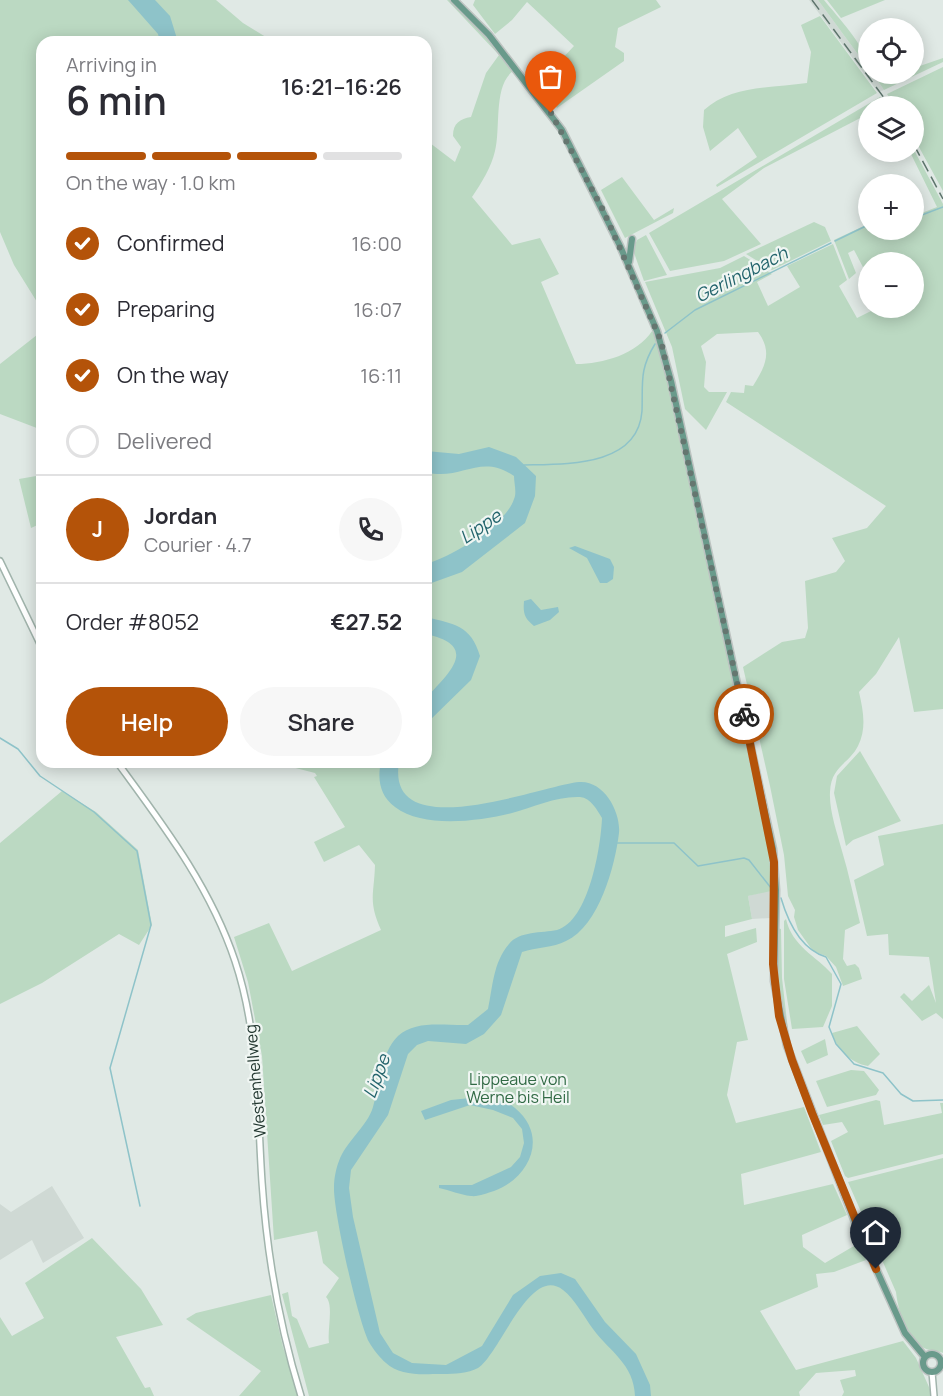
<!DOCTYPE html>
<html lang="en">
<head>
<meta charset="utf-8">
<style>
	:root { --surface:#fff; --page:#f7f7f7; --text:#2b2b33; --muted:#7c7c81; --line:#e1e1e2; --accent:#b45309 }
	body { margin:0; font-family:Manrope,sans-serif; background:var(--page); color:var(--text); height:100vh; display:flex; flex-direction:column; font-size:22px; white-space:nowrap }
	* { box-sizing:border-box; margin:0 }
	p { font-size:20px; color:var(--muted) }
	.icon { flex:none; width:33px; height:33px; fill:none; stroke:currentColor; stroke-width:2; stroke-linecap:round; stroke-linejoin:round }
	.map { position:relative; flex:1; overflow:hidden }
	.drawer { position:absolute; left:36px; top:36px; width:396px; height:732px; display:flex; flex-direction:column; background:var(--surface); border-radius:18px; box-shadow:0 3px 15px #0003 }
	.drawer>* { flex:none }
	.buttons { position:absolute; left:858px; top:18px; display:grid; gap:12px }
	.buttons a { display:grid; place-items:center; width:66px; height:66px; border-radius:50%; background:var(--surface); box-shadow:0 3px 15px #0003; font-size:30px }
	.pin { position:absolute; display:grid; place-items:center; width:51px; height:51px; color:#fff; margin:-62px -26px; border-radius:50% 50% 50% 0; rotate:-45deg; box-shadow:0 0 6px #0007 }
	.pin .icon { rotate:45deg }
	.courier { position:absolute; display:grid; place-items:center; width:60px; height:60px; margin:-30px; border:4px solid #b45309; border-radius:50%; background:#fff; color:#222; box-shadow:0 2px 8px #0007 }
	.overview em { font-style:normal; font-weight:600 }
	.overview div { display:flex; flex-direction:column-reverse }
	.overview { display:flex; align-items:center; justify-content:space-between; height:102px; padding:0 30px }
	h1 { font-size:39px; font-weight:600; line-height:45px }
	.bar { display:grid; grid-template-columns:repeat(4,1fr); gap:9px 6px; align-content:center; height:72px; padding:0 30px }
	.bar i { height:8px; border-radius:4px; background:var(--line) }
	.bar .selected { background:var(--accent) }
	.bar p { grid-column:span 4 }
	.line { display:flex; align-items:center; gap:15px; padding:0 30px; border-top:2px solid var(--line) }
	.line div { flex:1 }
	.round { display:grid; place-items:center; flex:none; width:63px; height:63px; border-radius:32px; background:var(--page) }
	ol { padding:0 30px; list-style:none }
	li { display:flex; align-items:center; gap:18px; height:66px }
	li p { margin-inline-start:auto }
	li .icon { padding:6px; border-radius:50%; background:var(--accent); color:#fff; stroke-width:4 }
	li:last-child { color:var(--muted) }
	li i { width:33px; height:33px; border:3px solid var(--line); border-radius:50% }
	.button { display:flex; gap:12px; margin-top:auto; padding:12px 30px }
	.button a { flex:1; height:69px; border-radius:36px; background:var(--accent); color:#fff; font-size:24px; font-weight:600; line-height:69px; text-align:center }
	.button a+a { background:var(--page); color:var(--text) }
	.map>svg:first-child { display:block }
	.built { fill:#cfd9d4 }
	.green { fill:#bbd9c2 }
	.water { fill:#8ec3c9 }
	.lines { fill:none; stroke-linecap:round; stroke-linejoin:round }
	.stream { stroke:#8ec3c9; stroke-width:1.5 }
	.secondary-casing { stroke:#a1b4ac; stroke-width:8 }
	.primary-casing { stroke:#bdc3c1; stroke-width:9 }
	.secondary { stroke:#fff; stroke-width:5 }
	.primary { stroke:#699a8b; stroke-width:6 }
	.rail { stroke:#5d746c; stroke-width:1.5; stroke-dasharray:12 6; stroke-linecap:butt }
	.done { stroke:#657670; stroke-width:6; stroke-dasharray:0 10.8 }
	.route { stroke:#b45309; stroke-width:8 }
	.labels { text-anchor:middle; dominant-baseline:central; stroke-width:4.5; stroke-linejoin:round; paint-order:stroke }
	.park-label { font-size:16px; fill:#316a45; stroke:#f0f6f3 }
	.street-label { font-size:16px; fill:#233831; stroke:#f0f6f3 }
	.water-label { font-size:18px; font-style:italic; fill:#24656d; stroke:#f0f6f3 }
</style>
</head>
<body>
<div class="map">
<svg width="943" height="1396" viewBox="0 0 943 1396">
	<rect width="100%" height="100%" fill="#e0e9e5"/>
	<path class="built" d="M809 0H818L868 68V74H873L884 90 878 92Z
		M755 883 771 891V918L752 919 748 896 759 893Z
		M52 1186 84 1238 43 1263 32 1240 0 1260V1204L11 1212Z"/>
	<path class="green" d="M0 0H216L243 23 274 42H42V310L14 265 0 232Z
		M447 0H450L480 29 513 71C493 86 501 128 495 151 491 168 482 182 472 197L512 245 540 238 559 274 541 282 576 364C603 364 637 354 652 331L656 336 663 358 770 846 771 891 748 896 752 919 725 926V937L756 928 757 942 727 954 748 1040 737 1042 727 1095 736 1123 804 1107 821 1152 741 1174 744 1205 833 1184 847 1215 802 1235 803 1247 825 1263 859 1243 866 1260 834 1272 816 1274 818 1287 760 1311 796 1370 903 1341 916 1358 933 1396H842L844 1392 840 1380 856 1376 855 1370 816 1373 799 1392 800 1396H309L282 1294 288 1292 292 1316 297 1319 309 1348 329 1343C327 1330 334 1305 326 1297L339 1278 323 1263 317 1231 274 1240 262 1056 248 982 234 937 269 923 292 971 381 930C368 900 374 896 375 865L359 845 324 862 314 842 345 827 314 777 317 776 315 773 272 762H426V140L455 162 461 147 453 136C453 123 460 119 471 117L486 73 499 55Z
		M475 0H656L661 7 618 28 615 47 624 53V61L557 108 539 83 574 46 527 2 512 20 495 34 473 5Z
		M818 0H824C836 15 869 50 868 68Z
		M827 0H885L841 18Z
		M820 16 877 93 717 187 716 185 757 157 738 128 710 151 703 127 704 110C731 85 773 88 807 83L811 52 801 25Z
		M943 58V62L884 90 873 74 883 77 914 74V68Z
		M943 67V191L914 138V106H895L887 94Z
		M880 97 887 106H868V114L764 168 722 199 761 244 724 261 670 271 649 233Z
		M914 150 943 204V709L914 712 899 637 876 674 859 692C863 710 867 728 858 746 849 764 831 766 830 792 829 811 837 832 842 851 849 874 854 899 860 923L845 930 843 959 847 966 855 964 859 968 862 979 843 986 836 967 826 956 813 951 798 930 794 917 795 910 788 896 784 855 770 786 743 667 782 642 805 638 808 628 805 581 836 572 845 561 832 538 867 528 886 506 726 402 731 392 744 393 745 385 753 386C765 367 773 352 758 332L717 334 701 346 706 362 704 387 709 392H727L706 430 685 409 672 347 645 282 720 268 744 256 772 274 757 282 768 306 800 287 787 266 833 244 847 280 839 286 857 318 877 308H914V262H868V269L865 271 854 250 848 253 856 273 849 279 834 240 868 224V230H914V216L937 207 910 152Z
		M622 177 654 220 674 208 673 213 625 238 601 190Z
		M814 222 825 227 831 241 772 270 746 254Z
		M646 235 667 275 644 281 633 250 637 240Z
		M42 331V430L0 414V364Z
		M42 475V523L31 528 19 479Z
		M860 751 901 821 853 840 846 846 834 793 837 776Z
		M62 791 96 812 138 850 152 925 139 945 119 934 42 983 0 1004V843Z
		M943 824V1019L936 1013 922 1021 900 997 904 993 912 1001 929 985 936 1003 929 957 889 955 888 934 867 936 854 880 884 865 878 836Z
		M786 919C792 946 816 956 832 974V1006L823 1027 792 1029 784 979V921Z
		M777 928 781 929 782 978 788 1030H786L777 977Z
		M857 1026 880 1054 868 1066C851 1063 836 1049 832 1033Z
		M825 1039 828 1055 807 1064 801 1051Z
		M851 1070 864 1071 879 1090 876 1095 827 1107 816 1081Z
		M876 1100 880 1101 884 1125 942 1113 940 1103H943V1154L848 1178 845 1176 831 1141 848 1132 842 1122 823 1125 819 1115Z
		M943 1158V1353C937 1350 930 1351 924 1348 906 1339 898 1310 896 1292L848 1182Z
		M92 1238 141 1289 163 1325 116 1337 145 1388 150 1387 154 1396H0V1317L12 1336 44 1318 25 1283Z
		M271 1295 283 1347 299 1396H239L261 1371 186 1319 196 1313Z"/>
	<path class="water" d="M128 0H155L170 16 178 42H160L158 34Z
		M489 447 516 457 536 476 535 496 525 523 462 572 426 585V564C451 557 506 525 514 499 517 493 514 483 514 476 480 452 460 482 426 472V451L459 454Z
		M575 546 610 559 614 567 613 579 607 583H600L587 558 569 548Z
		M531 599 541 610 558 607 559 612 550 620 534 626C524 618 523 613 524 601Z
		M426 617C454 624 471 625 480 656L471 680 426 724V698C450 672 480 646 426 634Z
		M381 762H399C385 848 540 786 579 782 604 780 621 812 619 833 615 866 599 926 566 941 553 948 536 947 522 952L501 1015 484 1034 466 1044 428 1041 417 1045 408 1054 388 1115 351 1170 349 1188 353 1217 380 1333 393 1353 412 1363 446 1365 482 1346 513 1295 540 1276 561 1273 575 1279 605 1322 636 1354 650 1385 651 1396H635C634 1364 610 1352 593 1329 584 1317 575 1299 563 1290 530 1264 500 1354 478 1368 465 1375 447 1374 433 1374 418 1375 397 1374 386 1363 380 1358 373 1349 369 1342 358 1321 333 1210 334 1187 334 1179 336 1168 339 1161 346 1141 367 1127 373 1107 380 1084 380 1054 398 1036 416 1019 447 1026 468 1025L488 1009C493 986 493 963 509 944 519 931 542 933 557 930 589 921 601 846 602 818 597 810 591 798 580 797 557 796 533 807 512 813 479 821 424 829 395 807 380 796 377 779 381 762Z
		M480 1097C491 1099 506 1100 515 1108 549 1136 530 1178 494 1191 487 1193 478 1197 471 1196 460 1195 450 1190 439 1188V1185H472L511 1167 520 1157 524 1143 522 1129 513 1118 493 1110 470 1105 425 1120 421 1111 451 1100Z"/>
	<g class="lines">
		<path class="stream" d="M914 218 943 207
			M835 241 868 225
			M665 333 695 310 831 243
			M524 465C566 464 638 467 642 411 643 383 639 370 655 344
			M0 738 18 749 40 776 94 812 137 851 151 925 110 1068 140 1206
			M617 843H674L698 866 744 858 749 860 771 888
			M781 898C788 922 800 949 826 957L841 984 829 1027 836 1044 854 1064 883 1073 901 1094 913 1101 943 1100"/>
		<g class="secondary-casing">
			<path id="secondary" d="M0 561 42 648
				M117 762C163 825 210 886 235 961 259 1033 257 1107 262 1182 267 1256 279 1325 301 1396
				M932 1372 934 1396"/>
		</g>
		<g class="primary-casing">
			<path id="primary" d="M454 0 489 35 562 130 620 246 657 331 671 381 773 849 776 890 774 981 787 1046 855 1222 905 1333 925 1357
				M629 262 632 239
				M923 1363a9 9 0 1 1 18 0a9 9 0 1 1-18 0Z"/>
		</g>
		<use href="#secondary" class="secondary"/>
		<use href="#primary" class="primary"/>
		<path class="rail" d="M812 0 890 106
			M914 145 943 199"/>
	</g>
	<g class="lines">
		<path class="done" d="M551 113 603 210 661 341 744 714"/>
		<path class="route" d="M744 714 774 862 773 964 779 1016 792 1060 812 1113 876 1269"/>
	</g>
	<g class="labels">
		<g class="park-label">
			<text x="518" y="1079">Lippeaue von<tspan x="518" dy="18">Werne bis Heil</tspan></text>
		</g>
		<g class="street-label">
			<text transform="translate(255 1081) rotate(-95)">Westenhellweg</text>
		</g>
		<g class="water-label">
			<text transform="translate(741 274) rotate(-27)">Gerlingbach</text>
			<text transform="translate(480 526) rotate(-34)">Lippe</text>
			<text transform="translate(376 1076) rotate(-69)">Lippe</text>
		</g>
	</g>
</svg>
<div class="buttons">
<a><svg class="icon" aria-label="locate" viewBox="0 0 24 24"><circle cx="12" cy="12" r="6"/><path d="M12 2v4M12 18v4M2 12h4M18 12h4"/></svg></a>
<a><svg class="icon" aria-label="layers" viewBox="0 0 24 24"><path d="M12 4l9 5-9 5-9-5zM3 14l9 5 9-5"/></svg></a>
<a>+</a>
<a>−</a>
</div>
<div class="pin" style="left:551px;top:113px;background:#ea580c"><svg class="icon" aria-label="bag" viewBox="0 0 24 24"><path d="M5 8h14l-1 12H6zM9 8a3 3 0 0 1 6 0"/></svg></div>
<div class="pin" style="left:876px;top:1269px;background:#1f2937"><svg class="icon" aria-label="home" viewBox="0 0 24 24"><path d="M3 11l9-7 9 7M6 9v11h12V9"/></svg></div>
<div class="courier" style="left:744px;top:714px"><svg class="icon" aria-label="bike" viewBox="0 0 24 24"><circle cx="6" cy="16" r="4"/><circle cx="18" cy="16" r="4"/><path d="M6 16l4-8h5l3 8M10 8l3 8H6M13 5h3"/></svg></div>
<section class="drawer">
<div class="overview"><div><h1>6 min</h1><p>Arriving in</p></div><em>16:21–16:26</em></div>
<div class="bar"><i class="selected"></i><i class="selected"></i><i class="selected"></i><i></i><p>On the way · 1.0 km</p></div>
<ol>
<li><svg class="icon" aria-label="check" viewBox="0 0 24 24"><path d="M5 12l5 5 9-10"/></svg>Confirmed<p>16:00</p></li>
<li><svg class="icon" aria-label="check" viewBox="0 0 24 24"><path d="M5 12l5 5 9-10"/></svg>Preparing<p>16:07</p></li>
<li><svg class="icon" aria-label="check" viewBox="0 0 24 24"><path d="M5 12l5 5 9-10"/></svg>On the way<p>16:11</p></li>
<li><i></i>Delivered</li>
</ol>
<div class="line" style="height:108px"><b class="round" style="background:var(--accent);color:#fff">J</b><div><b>Jordan</b><p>Courier · 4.7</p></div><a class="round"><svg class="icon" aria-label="phone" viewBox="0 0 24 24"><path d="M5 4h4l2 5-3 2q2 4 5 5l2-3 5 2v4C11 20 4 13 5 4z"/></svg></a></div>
<div class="line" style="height:78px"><div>Order #8052</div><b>€27.52</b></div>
<div class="button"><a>Help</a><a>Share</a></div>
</section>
</div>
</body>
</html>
